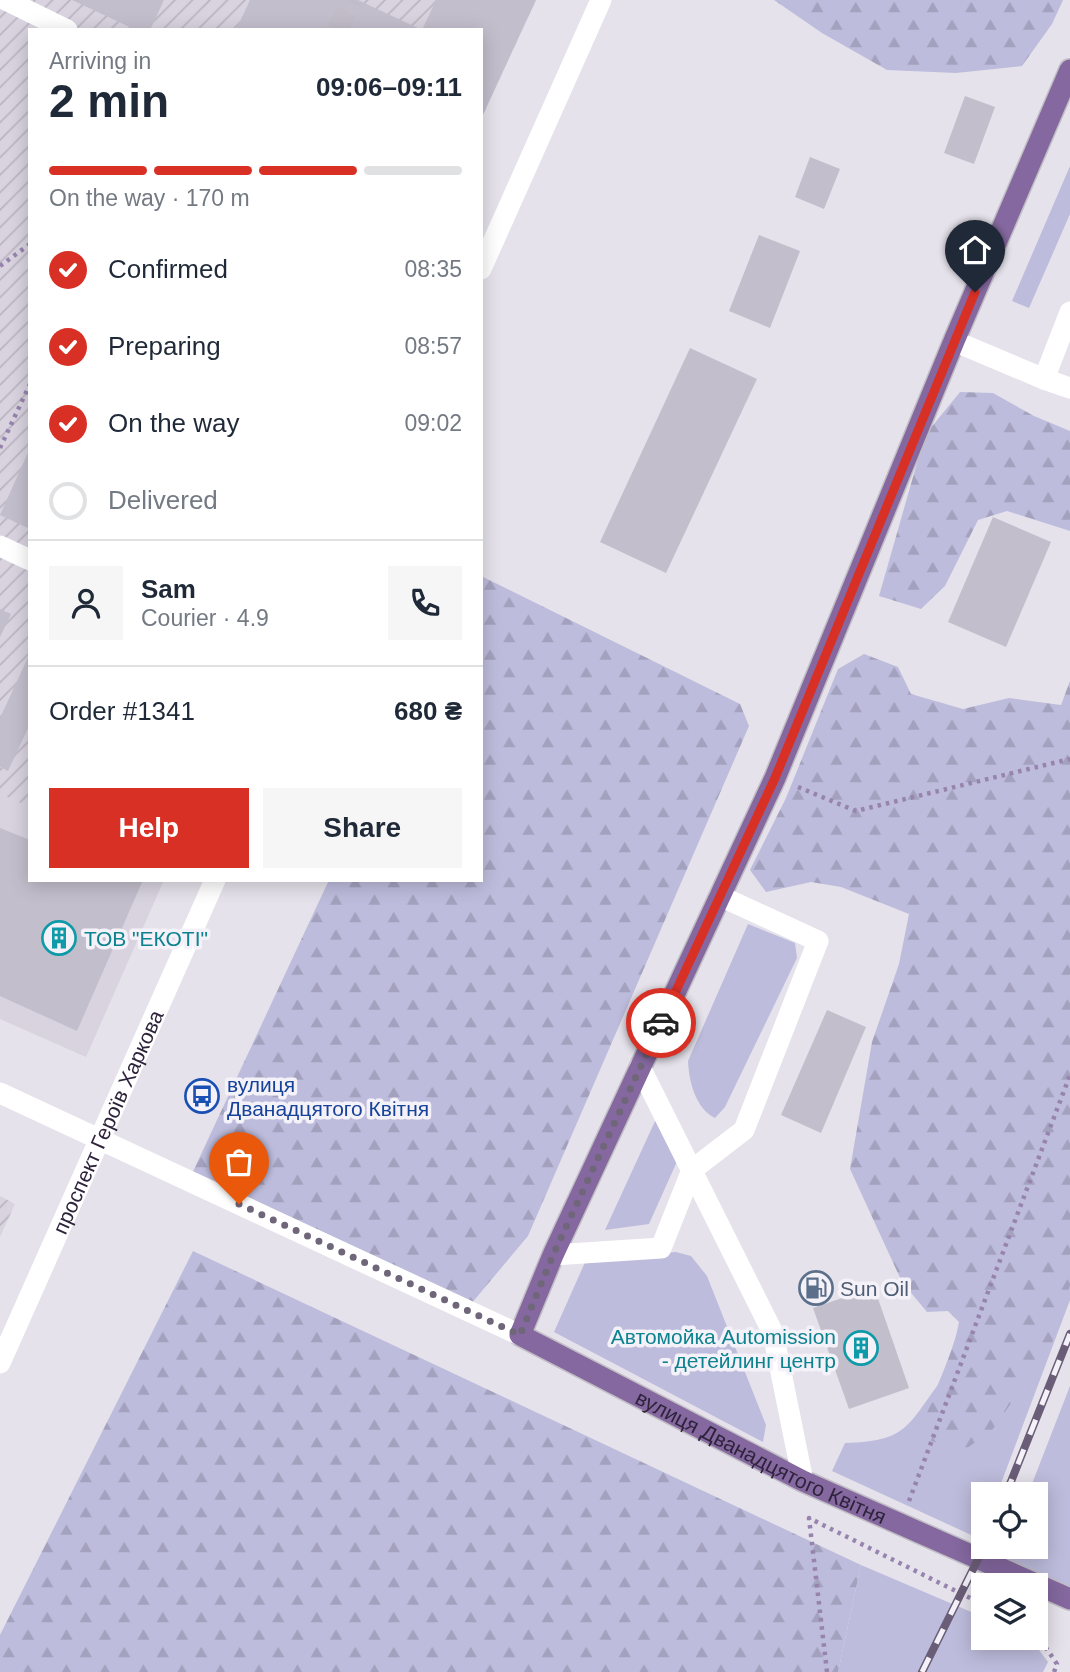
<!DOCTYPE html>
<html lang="en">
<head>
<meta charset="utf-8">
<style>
	:root { --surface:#fff; --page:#f6f6f7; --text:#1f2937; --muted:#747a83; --line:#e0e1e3; --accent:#d93025 }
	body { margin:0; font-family:Helvetica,sans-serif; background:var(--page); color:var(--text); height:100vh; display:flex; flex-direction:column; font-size:26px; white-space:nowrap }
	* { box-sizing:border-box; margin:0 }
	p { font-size:23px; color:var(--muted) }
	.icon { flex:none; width:38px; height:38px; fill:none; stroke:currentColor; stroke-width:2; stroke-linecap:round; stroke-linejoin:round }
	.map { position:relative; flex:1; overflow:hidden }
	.details { position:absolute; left:28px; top:28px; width:455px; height:854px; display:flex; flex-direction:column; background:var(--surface); border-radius:0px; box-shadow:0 4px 18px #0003 }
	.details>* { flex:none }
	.tools { position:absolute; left:971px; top:1482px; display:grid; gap:14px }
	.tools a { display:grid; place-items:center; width:77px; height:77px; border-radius:0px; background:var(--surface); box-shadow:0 4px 18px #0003; font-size:35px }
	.pin { position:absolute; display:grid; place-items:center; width:60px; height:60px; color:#fff; margin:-72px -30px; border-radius:50% 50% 50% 0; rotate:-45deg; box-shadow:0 0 7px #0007 }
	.pin .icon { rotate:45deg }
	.courier { position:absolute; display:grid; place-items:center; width:70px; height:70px; margin:-35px; border:5px solid #d93025; border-radius:50%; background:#fff; color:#222; box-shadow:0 2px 9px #0007 }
	.headline em { font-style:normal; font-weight:700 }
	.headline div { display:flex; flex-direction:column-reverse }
	.headline { display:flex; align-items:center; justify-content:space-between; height:119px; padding:0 21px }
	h1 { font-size:46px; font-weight:700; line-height:52px }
	.bar { display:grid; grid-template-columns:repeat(4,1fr); gap:10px 7px; align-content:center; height:84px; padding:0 21px }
	.bar i { height:9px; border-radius:5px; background:var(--line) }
	.bar .selected { background:var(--accent) }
	.bar p { grid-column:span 4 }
	.line { display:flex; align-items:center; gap:18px; padding:0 21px; border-top:2px solid var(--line) }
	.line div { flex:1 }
	.round { display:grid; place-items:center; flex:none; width:74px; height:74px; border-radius:0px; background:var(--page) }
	ol { padding:0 21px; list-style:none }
	li { display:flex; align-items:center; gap:21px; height:77px }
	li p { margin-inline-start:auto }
	li .icon { padding:7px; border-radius:50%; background:var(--accent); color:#fff; stroke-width:4 }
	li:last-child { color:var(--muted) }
	li i { width:38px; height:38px; border:4px solid var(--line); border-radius:50% }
	.button { display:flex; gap:14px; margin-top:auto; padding:14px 21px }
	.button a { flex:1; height:80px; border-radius:0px; background:var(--accent); color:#fff; font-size:28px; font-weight:700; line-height:80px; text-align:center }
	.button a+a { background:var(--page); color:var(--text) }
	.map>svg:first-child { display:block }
	.built { fill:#d8d3df }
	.industrial { fill:url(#industrial-furrows) }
	.green { fill:#bdbcdc }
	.forest { fill:url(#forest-firs) }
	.building { fill:#c3becc }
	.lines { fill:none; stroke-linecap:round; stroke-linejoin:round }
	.minor-tunnel { stroke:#c1bcc8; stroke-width:21; stroke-dasharray:21 10; stroke-linecap:butt }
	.major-casing { stroke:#c1bdc4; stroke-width:24 }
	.path { stroke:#9784ae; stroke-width:4.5; stroke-dasharray:3.5 5; stroke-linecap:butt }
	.minor { stroke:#fff; stroke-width:21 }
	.major { stroke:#84689f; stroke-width:21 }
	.rail-casing { stroke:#6a5d77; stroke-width:8 }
	.rail { stroke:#f4f2f8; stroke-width:5; stroke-dasharray:16; stroke-linecap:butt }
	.done { stroke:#6f6679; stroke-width:7; stroke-dasharray:0 12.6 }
	.route { stroke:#d93025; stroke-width:9 }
	.labels { text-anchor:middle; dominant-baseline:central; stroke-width:7; stroke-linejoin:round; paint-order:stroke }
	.culture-label { font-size:21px; fill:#0d838f; stroke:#f4f2f8; text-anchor:start }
	.transit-label { font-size:21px; fill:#164399; stroke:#f4f2f8; text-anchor:start }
	.street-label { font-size:21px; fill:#2f233c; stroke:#f4f2f8 }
	.service-label { font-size:21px; fill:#4e5e75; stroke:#f4f2f8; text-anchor:start }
</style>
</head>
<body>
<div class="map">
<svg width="1070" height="1672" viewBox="0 0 1070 1672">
	<defs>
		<pattern id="industrial-furrows" width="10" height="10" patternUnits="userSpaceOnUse" patternTransform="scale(1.75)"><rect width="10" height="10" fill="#d8d3df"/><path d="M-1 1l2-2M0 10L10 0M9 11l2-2" fill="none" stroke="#bab5c0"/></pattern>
		<pattern id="forest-firs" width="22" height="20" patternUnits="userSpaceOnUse" patternTransform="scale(1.75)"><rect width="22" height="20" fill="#bdbcdc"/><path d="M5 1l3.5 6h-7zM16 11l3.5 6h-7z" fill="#a3a1be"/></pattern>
	</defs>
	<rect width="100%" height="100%" fill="#e5e2eb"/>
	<path class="built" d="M0 794 30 807V880H164L86 1057 0 1019Z"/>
	<path class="industrial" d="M0 0H536L481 119V30H30V807L0 794Z
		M0 1196 15 1204 0 1237Z"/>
	<path class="green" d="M1070 166V214L1029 308 1012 301Z
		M748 924 795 943 797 958 725 1107 715 1118C695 1108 689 1081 688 1061Z
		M1070 1016V1300L997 1494H984L983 1530 980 1539 832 1471 845 1443C906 1441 906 1428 940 1382Z
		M656 1119 679 1157 649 1224 605 1230Z
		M676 1252 691 1256 707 1276 766 1425 763 1442 554 1332 586 1260Z
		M1070 1386V1593L1002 1563 1008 1547H1036V1494H1028Z
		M861 1565 983 1617 984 1638H1030L1048 1662 1043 1672H838Z"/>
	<path class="forest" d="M774 0H1063L1052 24 1022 66 956 73 887 70 822 33Z
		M960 392 993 393 1034 416 1070 431V531L1007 511 978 520 945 586 921 609 879 596 925 435Z
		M481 576 740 704 749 726 528 1236 466 1310 189 1180 329 880H481Z
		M864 654 898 667 911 694 963 709 1009 698 1061 705 1070 681V1285L1051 1346 993 1429 962 1452 921 1437C928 1396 952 1363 959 1322L948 1311 927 1312 902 1282 850 1169 872 1042 899 964 909 914 841 887 811 882 766 892 750 870 786 798 838 669Z
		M193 1251 861 1565 838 1672H0V1635Z"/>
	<path class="building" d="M72 0H164L150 30H136Z
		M250 0H358L422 30H236Z
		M436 0H536L481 119V30H422Z
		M965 96 995 107 974 164 944 153Z
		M810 157 840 169 824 209 795 197Z
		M759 235 800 251 770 328 729 311Z
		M690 348 757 379 666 573 600 542Z
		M30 448V529L0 515Z
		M993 517 1051 542 1006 647 948 622Z
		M0 609 11 614 0 637Z
		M30 653V724L8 771 0 767V718Z
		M0 828 30 840V880H143L77 1031 0 996Z
		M827 1010 866 1027 821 1133 781 1115Z
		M874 1287 909 1388 849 1409 813 1308Z"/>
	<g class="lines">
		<path class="minor-tunnel" d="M337 30 352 0"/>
		<g class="major-casing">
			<g id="major">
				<path id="s2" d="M1070 70 954 341 775 778 553 1255 520 1335 803 1481 1070 1599"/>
			</g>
		</g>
		<path class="path" d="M0 266 30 244
			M0 448 30 384
			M798 787 856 811 1070 759
			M909 1501 1070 1075
			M1036 1633 1057 1664 1054 1672
			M827 1672 809 1518 984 1605"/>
		<g class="minor">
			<path d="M6 0 67 30"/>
			<path d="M481 269 601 0"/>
			<path d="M954 341 1044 379 1070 312"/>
			<path d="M1044 379 1070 388"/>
			<path d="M0 546 30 560"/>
			<path d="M640 1067 773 1333 803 1481"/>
			<path d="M0 1093 520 1335"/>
			<path d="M553 1255 661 1248 692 1170 744 1130 818 941 720 896"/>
			<path id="s1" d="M0 1363 215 880"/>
		</g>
		<use href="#major" class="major"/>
		<g class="rail-casing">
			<path id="rail" d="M1006 1494 1070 1334
				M922 1672 984 1547"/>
		</g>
		<use href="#rail" class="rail"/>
	</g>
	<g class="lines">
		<path class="done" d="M239 1204 520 1335 553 1255 661 1023"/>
		<path class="route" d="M661 1023 775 778 975 292"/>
	</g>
	<defs>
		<g id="building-ring" transform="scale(1.75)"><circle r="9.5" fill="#f4f2f8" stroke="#0f9aa8" stroke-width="1.5"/><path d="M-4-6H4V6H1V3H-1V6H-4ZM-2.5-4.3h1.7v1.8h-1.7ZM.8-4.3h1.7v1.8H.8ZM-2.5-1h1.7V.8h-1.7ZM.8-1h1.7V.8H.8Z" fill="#0f9aa8"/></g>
		<g id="bus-ring" transform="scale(1.75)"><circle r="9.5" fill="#f4f2f8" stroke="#1a4fb4" stroke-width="1.5"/><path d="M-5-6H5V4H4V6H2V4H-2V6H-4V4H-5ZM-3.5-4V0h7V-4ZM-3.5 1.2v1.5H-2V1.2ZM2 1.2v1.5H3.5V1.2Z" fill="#1a4fb4"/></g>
		<g id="fuel-ring" transform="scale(1.75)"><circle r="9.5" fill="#f4f2f8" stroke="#5c6f8a" stroke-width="1.5"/><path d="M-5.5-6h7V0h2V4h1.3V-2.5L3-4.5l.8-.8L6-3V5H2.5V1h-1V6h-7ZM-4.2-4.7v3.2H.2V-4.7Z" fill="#5c6f8a"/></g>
	</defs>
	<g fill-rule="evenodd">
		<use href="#building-ring" x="59" y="938"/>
		<use href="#bus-ring" x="202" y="1096"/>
		<use href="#fuel-ring" x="816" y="1288"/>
		<use href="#building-ring" x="861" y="1348"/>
	</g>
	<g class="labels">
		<g class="culture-label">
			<text x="84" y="938">ТОВ "ЕКОТI"</text>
			<text x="836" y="1336" text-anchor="end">Автомойка Automission<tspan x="836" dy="24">- детейлинг центр</tspan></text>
		</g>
		<g class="transit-label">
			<text x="227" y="1084">вулиця<tspan x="227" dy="24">Дванадцятого Квітня</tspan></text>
		</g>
		<g class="street-label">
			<text stroke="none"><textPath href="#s1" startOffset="264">проспект Героїв Харкова</textPath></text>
			<text stroke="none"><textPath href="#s2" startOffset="1650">вулиця Дванадцятого Квітня</textPath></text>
		</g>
		<g class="service-label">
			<text x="840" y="1288">Sun Oil</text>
		</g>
	</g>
</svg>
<div class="tools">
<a><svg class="icon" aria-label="locate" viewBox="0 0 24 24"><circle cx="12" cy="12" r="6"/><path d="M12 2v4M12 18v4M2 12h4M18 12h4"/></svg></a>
<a><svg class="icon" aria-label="layers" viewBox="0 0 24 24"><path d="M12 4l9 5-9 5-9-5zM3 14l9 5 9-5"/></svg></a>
</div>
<div class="pin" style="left:239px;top:1204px;background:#ea580c"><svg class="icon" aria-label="bag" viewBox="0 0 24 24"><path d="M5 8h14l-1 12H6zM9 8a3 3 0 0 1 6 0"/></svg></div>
<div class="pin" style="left:975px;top:292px;background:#1f2937"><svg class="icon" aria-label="home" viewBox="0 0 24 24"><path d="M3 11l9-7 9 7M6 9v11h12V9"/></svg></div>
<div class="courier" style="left:661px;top:1023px"><svg class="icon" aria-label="car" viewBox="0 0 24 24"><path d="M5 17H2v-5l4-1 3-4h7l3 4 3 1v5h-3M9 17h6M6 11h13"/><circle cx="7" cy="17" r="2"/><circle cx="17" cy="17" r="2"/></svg></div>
<section class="details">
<div class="headline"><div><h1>2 min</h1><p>Arriving in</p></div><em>09:06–09:11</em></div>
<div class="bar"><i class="selected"></i><i class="selected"></i><i class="selected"></i><i></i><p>On the way · 170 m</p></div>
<ol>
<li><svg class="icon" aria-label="check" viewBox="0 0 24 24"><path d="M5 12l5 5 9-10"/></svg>Confirmed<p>08:35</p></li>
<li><svg class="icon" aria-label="check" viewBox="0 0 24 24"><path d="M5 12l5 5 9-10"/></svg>Preparing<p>08:57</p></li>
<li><svg class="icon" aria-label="check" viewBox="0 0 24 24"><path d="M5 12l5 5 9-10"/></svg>On the way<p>09:02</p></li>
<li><i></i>Delivered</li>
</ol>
<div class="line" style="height:126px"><a class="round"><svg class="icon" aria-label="person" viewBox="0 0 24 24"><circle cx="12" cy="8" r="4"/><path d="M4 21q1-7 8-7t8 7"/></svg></a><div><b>Sam</b><p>Courier · 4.9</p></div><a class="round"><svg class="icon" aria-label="phone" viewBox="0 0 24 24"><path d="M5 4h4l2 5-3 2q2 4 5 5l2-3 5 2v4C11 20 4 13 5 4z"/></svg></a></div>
<div class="line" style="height:91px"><div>Order #1341</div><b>680 ₴</b></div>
<div class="button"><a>Help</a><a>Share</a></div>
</section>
</div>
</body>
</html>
